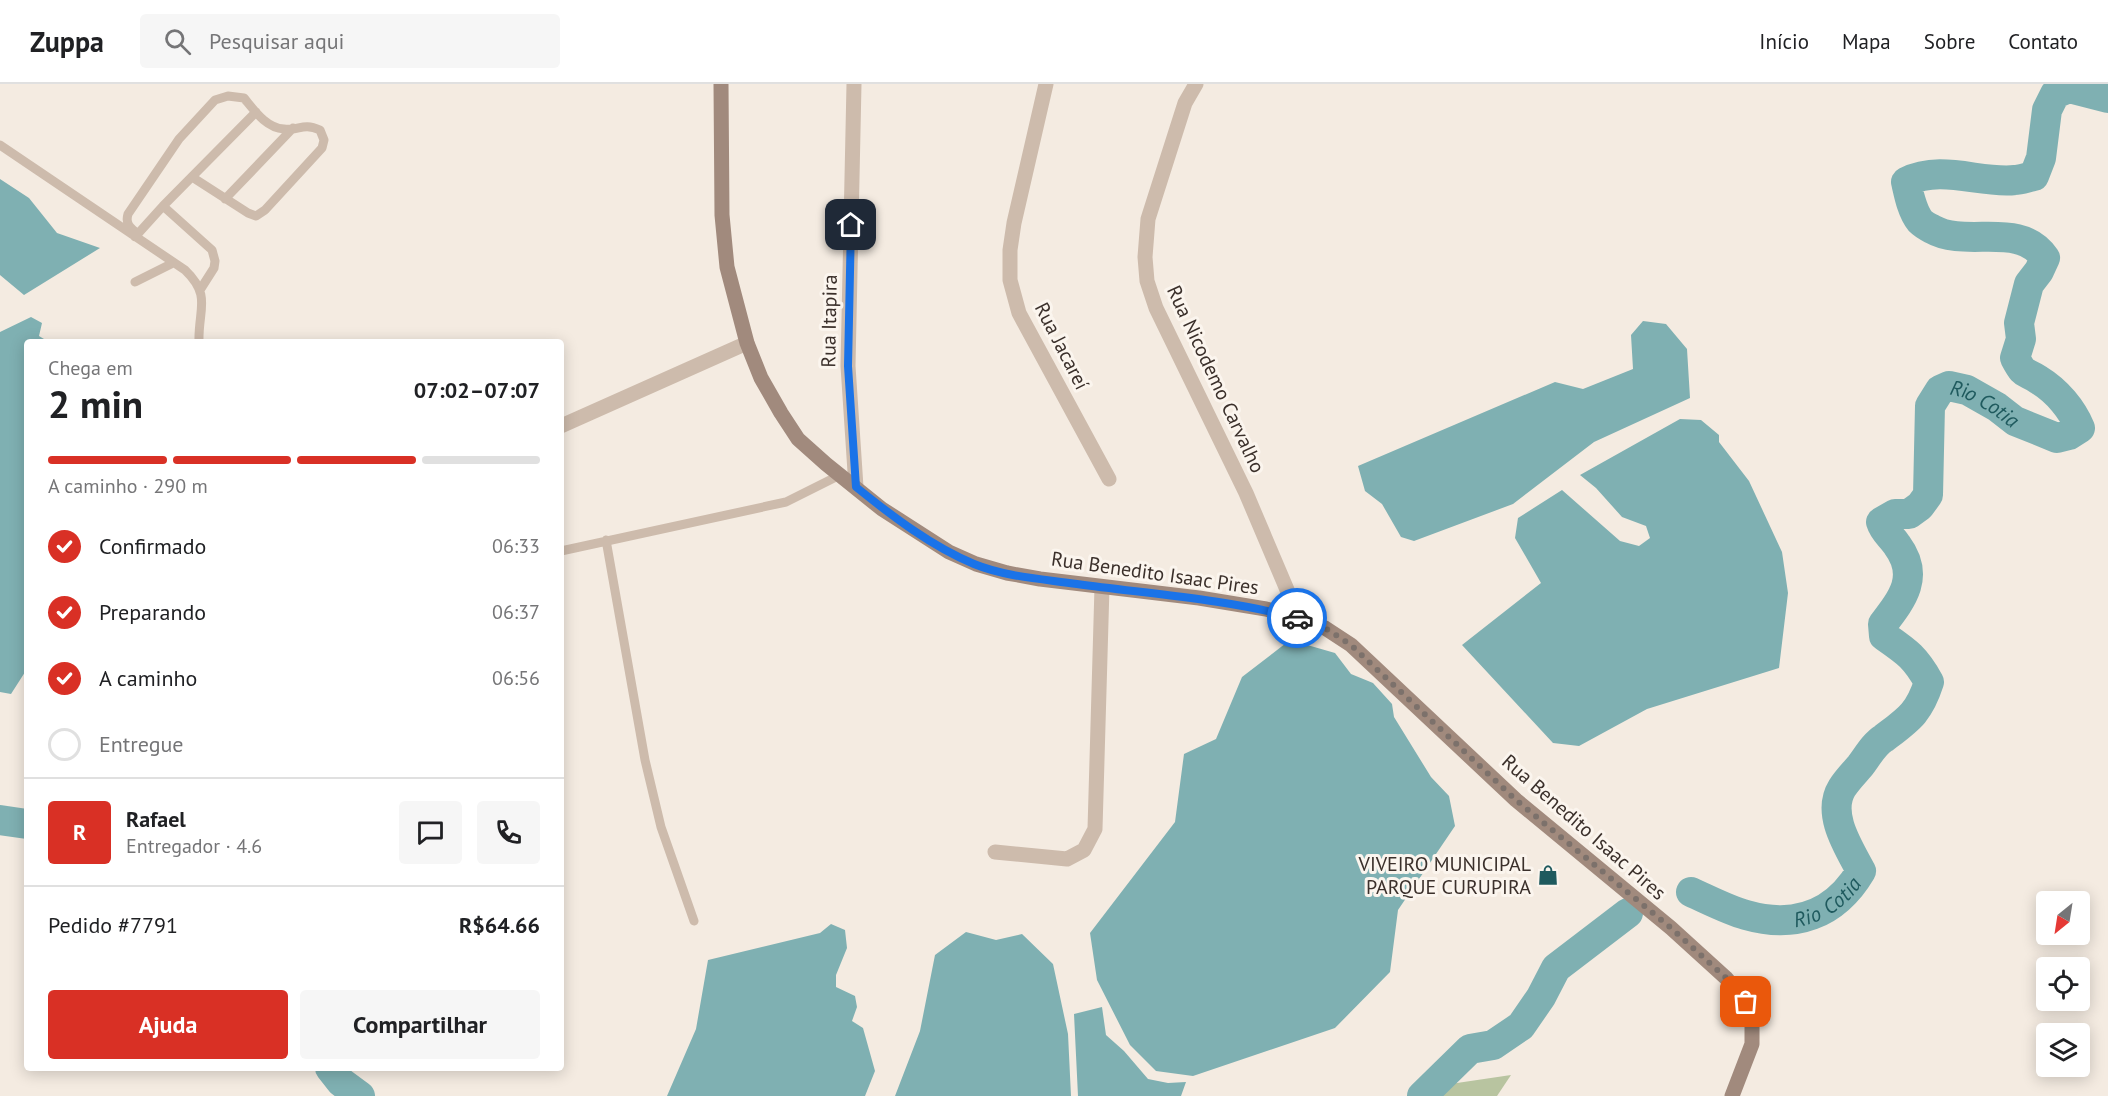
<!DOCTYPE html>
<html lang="pt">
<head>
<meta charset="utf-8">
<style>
	:root { --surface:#fff; --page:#f6f6f6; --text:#202124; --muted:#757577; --line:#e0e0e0; --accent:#d93025 }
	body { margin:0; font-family:"PT Sans",sans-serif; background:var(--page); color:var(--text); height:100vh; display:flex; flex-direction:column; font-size:22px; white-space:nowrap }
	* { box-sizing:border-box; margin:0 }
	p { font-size:20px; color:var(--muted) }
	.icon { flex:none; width:33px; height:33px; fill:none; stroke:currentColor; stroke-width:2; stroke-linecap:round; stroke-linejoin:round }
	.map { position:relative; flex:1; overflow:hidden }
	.details { position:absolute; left:24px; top:255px; width:540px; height:732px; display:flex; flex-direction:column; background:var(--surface); border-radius:6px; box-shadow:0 3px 15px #0003 }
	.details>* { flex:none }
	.needle { width:39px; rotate:210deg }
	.buttons { position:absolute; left:2036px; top:807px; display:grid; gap:12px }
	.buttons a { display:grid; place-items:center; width:54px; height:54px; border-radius:6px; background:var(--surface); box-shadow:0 3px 15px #0003; font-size:30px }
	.pin { position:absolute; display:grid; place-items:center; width:51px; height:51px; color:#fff; margin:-26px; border-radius:12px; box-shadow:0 3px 9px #0006 }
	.courier { position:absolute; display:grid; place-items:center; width:60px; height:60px; margin:-30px; border:4px solid #1a73e8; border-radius:50%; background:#fff; color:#222; box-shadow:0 2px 8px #0007 }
	.summary em { font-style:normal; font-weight:600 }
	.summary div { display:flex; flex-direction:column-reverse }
	.summary { display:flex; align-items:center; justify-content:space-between; height:102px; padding:0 24px }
	h1 { font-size:39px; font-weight:600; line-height:45px }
	.bar { display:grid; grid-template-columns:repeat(4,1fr); gap:9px 6px; align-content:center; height:72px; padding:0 24px }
	.bar i { height:8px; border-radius:4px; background:var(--line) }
	.bar .active { background:var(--accent) }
	.bar p { grid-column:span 4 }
	.line { display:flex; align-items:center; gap:15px; padding:0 24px; border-top:2px solid var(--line) }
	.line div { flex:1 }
	.round { display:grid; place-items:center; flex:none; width:63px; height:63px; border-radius:6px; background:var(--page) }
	ol { padding:0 24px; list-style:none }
	li { display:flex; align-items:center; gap:18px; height:66px }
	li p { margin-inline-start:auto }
	li .icon { padding:6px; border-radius:50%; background:var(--accent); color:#fff; stroke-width:4 }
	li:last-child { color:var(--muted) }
	li i { width:33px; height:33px; border:3px solid var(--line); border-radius:50% }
	.primary-button { display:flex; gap:12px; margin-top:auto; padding:12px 24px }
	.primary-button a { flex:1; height:69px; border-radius:6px; background:var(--accent); color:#fff; font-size:24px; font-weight:600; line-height:69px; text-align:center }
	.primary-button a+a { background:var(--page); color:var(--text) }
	header { display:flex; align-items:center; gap:36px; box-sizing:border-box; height:84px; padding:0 30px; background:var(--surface); border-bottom:2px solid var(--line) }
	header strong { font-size:28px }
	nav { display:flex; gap:33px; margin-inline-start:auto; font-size:21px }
	.search { width:420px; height:54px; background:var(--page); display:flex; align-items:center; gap:15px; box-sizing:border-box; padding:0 21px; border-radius:6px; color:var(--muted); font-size:22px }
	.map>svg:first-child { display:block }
	.green { fill:#b8c4a0 }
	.water { fill:#7fb0b2 }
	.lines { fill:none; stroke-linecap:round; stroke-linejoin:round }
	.river { stroke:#7fb0b2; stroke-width:30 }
	.lane { stroke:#cdbbac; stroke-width:9 }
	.street { stroke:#cdbbac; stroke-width:15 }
	.secondary { stroke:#a18a7d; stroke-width:15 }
	.done { stroke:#7c716b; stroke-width:6; stroke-dasharray:0 10.8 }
	.route { stroke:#1a73e8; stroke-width:8 }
	.labels { text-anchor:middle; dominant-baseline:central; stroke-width:6; stroke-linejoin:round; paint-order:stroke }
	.street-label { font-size:20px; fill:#3b302b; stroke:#fbf5ee }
	.poi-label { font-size:20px; fill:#3b302b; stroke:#fbf5ee; text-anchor:end }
	.water-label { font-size:21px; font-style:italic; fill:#1f5a5e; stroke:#fbf5ee }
</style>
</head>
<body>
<header>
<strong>Zuppa</strong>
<div class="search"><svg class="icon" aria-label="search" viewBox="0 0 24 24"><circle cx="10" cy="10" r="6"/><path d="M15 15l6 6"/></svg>Pesquisar aqui</div>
<nav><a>Início</a><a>Mapa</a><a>Sobre</a><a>Contato</a></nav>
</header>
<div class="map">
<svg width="2108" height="1012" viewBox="0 0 2108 1012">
	<rect width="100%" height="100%" fill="#f4ebe1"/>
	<path class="green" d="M1511 991 1497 1012H1425L1430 1003Z"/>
	<path class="water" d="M0 95 29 114 57 149 100 164 24 211 0 191Z
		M31 233 42 239 39 252 49 258H27V585L11 610 0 608V248Z
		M1643 237 1666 240 1687 265 1690 314 1594 358 1513 420 1414 457 1401 453 1382 420 1365 407 1358 382 1555 298 1583 305 1633 285 1631 251Z
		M1680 335 1701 336 1719 351V358L1749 397 1782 468 1788 509 1779 584 1647 625 1579 662 1553 659 1462 561 1541 499 1515 454 1518 434 1562 406 1620 457 1639 462 1650 454 1646 442 1622 433 1596 404 1580 391Z
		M1290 556 1335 569 1351 590 1373 599 1392 620 1394 633 1431 693 1449 712 1455 742 1398 826 1390 888 1335 944 1193 992 1156 987 1130 961 1097 896 1090 849 1175 738 1184 670 1216 655 1242 593Z
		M831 840 845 846 847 864 836 891V903L855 912 857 923 852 937 863 944 875 987 865 1012H667L696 945 708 876 820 849Z
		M966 848 996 856 1022 850 1053 880 1068 950 1071 1012H895L920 947 935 871Z
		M1102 923 1106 951 1124 967 1148 995 1168 999 1186 998 1181 1012H1078L1074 930Z"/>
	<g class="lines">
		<g class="river">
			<path d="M0 736 27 740"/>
			<path id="s1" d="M1691 808C1709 816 1728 826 1746 831 1795 845 1835 831 1861 787 1849 764 1826 730 1842 704 1847 696 1854 689 1860 682 1867 673 1874 660 1884 654 1909 635 1919 629 1929 598 1915 573 1907 568 1884 552L1883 540C1903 514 1920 492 1897 461 1891 452 1884 448 1881 438L1895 430H1909L1920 422 1928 411 1930 322 1940 306 1949 302 1967 306 1997 323 2015 337 2057 354 2069 351 2080 344C2072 325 2057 307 2039 296 2024 286 2025 293 2015 274L2021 255 2019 239 2029 200 2039 187 2045 174C2019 136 1967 165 1932 145 1928 143 1923 140 1920 137 1912 127 1909 111 1906 98 1942 80 1980 100 2015 96 2021 96 2028 93 2034 92L2041 74 2047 26 2055 10 2069 4 2108 14"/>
			<path d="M330 984 341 998 360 1012"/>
			<path d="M1422 1012 1470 965 1493 961 1521 942 1541 913 1556 884 1628 829"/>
		</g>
		<path class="lane" d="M0 61 185 186C212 212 198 225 199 258
			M225 115 293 44
			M163 122 212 166 215 177 214 184 200 206
			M138 150C130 144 125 140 128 130L179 55 215 16 228 12 244 14C254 26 266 44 284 45 300 47 302 38 320 46L324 56 322 64 265 126 256 132 248 129 192 93
			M135 153 163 122 256 28
			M135 198 173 179
			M606 456 645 676 661 743 694 837
			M561 467 786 418 840 391"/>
		<path class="street" d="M854 0 848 282 856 403
			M1046 0 1014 139 1010 166V196L1019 229 1109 395
			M1196 0 1185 19 1148 135 1145 173 1147 197 1156 224 1246 409 1299 534
			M561 342 747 259
			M995 768 1067 775 1084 766 1095 745 1102 503"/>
		<path class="secondary" d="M721 0 722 131 727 183 747 259 761 294 781 329 798 355 826 380 882 425 949 468 976 480 1007 489 1040 495 1199 514 1266 525 1299 534 1325 544 1351 561 1516 716 1671 844 1726 894 1746 918 1752 941V960L1732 1012"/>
	</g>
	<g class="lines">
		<path class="done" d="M1297 534 1325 544 1351 561 1516 716 1671 844 1726 894 1746 918"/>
		<path class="route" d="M851 141 848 282 856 403C892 432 931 462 974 480 1006 493 1043 495 1077 500 1150 510 1225 515 1297 534"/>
	</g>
	<defs>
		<g id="shop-bare" transform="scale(1.62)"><path d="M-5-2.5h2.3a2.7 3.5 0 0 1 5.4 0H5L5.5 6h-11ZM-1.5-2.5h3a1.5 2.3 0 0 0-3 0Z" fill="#1f5a5e" stroke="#fbf5ee" stroke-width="2.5" paint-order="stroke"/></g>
	</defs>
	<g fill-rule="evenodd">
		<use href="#shop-bare" x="1548" y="791"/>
	</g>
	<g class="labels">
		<g class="street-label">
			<text transform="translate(829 237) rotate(-89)">Rua Itapira</text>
			<text transform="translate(1062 262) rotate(63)">Rua Jacareí</text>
			<text transform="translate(1216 295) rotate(65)">Rua Nicodemo Carvalho</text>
			<text transform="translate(1155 489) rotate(8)">Rua Benedito Isaac Pires</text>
			<text transform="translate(1584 743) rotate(41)">Rua Benedito Isaac Pires</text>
		</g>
		<g class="poi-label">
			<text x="1531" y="780">VIVEIRO MUNICIPAL<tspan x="1531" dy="23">PARQUE CURUPIRA</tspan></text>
		</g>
		<g class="water-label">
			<text stroke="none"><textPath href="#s1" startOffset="831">Rio Cotia</textPath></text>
			<text stroke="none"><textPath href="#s1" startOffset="146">Rio Cotia</textPath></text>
		</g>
	</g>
</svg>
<div class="buttons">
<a><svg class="needle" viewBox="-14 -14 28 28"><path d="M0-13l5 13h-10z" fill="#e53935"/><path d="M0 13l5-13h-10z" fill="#757577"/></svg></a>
<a><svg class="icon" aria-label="locate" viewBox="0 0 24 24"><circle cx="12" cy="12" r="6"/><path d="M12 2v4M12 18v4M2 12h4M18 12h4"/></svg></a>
<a><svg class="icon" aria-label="layers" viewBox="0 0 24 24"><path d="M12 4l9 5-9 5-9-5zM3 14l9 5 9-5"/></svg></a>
</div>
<div class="pin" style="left:1746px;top:918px;background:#ea580c"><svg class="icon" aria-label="bag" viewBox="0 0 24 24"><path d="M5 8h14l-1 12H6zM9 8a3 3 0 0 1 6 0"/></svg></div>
<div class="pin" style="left:851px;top:141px;background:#1f2937"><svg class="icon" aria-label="home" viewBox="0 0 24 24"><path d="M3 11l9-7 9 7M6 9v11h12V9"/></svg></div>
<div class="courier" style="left:1297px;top:534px"><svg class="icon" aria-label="car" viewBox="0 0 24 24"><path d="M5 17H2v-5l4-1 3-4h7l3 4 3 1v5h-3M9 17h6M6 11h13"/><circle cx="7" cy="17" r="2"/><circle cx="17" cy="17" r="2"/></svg></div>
<section class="details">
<div class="summary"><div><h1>2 min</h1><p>Chega em</p></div><em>07:02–07:07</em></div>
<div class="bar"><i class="active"></i><i class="active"></i><i class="active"></i><i></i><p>A caminho · 290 m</p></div>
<ol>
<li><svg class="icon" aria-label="check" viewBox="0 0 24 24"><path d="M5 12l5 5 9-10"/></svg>Confirmado<p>06:33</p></li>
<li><svg class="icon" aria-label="check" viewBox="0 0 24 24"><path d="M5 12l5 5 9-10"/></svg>Preparando<p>06:37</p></li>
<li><svg class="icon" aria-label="check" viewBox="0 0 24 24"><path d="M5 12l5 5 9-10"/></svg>A caminho<p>06:56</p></li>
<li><i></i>Entregue</li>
</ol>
<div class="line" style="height:108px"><b class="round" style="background:var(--accent);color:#fff">R</b><div><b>Rafael</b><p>Entregador · 4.6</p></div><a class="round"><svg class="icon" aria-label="chat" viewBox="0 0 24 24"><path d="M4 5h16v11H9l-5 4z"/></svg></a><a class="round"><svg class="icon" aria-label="phone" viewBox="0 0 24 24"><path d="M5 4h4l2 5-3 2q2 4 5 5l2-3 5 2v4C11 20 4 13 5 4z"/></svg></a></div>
<div class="line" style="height:78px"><div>Pedido #7791</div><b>R$64.66</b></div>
<div class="primary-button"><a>Ajuda</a><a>Compartilhar</a></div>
</section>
</div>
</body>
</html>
